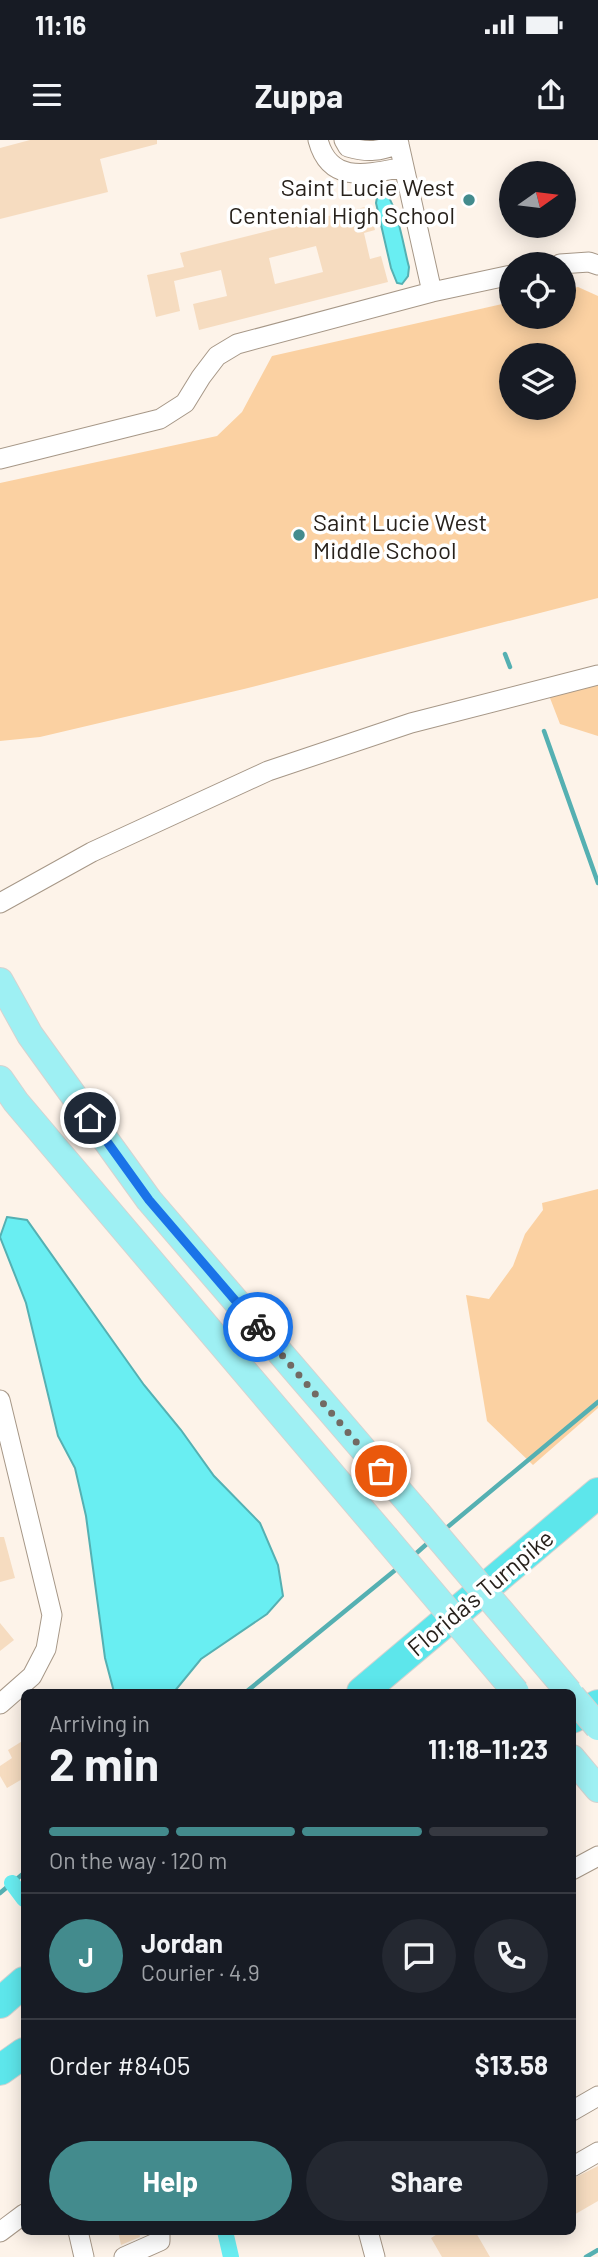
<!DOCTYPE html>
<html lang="en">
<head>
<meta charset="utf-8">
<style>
	:root { --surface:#171b24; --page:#242831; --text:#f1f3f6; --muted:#9ea1a6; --line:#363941; --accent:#438b8d }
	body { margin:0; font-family:Barlow,sans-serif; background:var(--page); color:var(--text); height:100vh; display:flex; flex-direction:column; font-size:26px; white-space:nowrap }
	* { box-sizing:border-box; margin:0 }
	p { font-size:23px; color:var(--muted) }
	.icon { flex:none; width:38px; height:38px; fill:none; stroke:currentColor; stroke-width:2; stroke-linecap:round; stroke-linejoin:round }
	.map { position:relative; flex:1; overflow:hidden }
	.side { position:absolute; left:21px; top:1549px; width:555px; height:546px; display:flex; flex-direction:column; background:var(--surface); border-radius:10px; box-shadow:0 4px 18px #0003 }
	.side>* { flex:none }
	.needle { width:46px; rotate:76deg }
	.tools { position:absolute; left:499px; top:21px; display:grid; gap:14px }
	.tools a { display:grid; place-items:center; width:77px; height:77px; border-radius:50%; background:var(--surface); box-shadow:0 4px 18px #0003; font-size:35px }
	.pin { position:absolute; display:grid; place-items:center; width:60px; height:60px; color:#fff; margin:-30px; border:4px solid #fff; border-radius:50%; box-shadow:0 2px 7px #0007 }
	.courier { position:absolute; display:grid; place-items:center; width:70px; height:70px; margin:-35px; border:5px solid #1a73e8; border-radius:50%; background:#fff; color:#222; box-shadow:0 2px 9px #0007 }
	.summary em { font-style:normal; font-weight:700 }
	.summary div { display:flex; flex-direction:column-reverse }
	.summary { display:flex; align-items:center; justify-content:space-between; height:119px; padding:0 28px }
	h1 { font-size:46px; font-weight:700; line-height:52px }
	.bar { display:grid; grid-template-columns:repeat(4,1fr); gap:10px 7px; align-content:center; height:84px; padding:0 28px }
	.bar i { height:9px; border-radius:5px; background:var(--line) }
	.bar .current { background:var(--accent) }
	.bar p { grid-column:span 4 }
	.line { display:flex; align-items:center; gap:18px; padding:0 28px; border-top:2px solid var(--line) }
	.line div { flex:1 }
	.round { display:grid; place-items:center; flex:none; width:74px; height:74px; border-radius:37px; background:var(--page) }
	.action { display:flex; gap:14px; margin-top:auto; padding:14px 28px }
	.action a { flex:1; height:80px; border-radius:42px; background:var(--accent); color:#fff; font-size:28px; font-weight:700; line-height:80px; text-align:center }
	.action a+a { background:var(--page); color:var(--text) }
	.status { display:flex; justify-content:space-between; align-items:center; height:49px; padding:0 35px; background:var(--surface); direction:ltr }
	.status svg { height:19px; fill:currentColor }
	header { display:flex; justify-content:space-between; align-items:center; height:91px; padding:0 28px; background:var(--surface); font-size:32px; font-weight:700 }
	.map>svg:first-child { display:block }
	.green { fill:#fbd1a2; fill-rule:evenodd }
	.water { fill:#69eef2; stroke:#55b0b2; stroke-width:2 }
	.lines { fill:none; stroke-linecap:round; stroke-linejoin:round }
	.stream { stroke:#55b0b2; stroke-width:4.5 }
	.canal { stroke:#69eef2; stroke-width:16 }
	.building { fill:#f6dcc0; fill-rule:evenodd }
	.minor-casing { stroke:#a69787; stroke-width:21 }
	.major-casing { stroke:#d4d3d1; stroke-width:28 }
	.highway-casing { stroke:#d4d3d1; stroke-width:32 }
	.minor { stroke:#fff; stroke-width:19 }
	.major { stroke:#9ef0f3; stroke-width:26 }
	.highway { stroke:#5de6eb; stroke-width:30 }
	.major-bridge-casing { stroke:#d4d3d1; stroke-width:28; stroke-linecap:butt }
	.major-bridge { stroke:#9ef0f3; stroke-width:26 }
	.done { stroke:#726a63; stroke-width:7; stroke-dasharray:0 12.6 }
	.route { stroke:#1a73e8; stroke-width:9 }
	.poi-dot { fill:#438b8d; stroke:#fff; stroke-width:2.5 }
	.labels { text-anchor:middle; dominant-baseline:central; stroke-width:7; stroke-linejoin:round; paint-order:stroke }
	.poi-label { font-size:24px; fill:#27211b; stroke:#fff; text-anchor:end }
	.street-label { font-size:24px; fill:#27211b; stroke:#fff }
</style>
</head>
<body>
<div class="status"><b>11:16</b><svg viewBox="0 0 49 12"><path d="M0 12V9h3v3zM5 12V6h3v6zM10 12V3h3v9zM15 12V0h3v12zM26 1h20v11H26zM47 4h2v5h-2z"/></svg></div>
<header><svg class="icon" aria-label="menu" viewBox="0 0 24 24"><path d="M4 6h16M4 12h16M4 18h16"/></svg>Zuppa<svg class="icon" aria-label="share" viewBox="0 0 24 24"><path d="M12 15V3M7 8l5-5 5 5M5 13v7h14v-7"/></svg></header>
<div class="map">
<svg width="598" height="2117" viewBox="0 0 598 2117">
	<rect width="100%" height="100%" fill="#fdf3e9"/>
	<path class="green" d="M578 147 598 156V458L244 549 40 597 0 601V343L217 296 242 272 272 216 511 162V177H564V150ZM511 215H564V268H511Z
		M598 531V596L560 584 545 545Z
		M598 1049V1268L533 1325 487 1281 466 1155 489 1159 513 1126 525 1094 543 1070 542 1063Z"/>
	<path class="water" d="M383 51C397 60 404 110 409 127L408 136 402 144 397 143 391 128 376 63 378 52Z
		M7 1077 27 1080 144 1245 181 1290 214 1336 260 1383 278 1425 283 1456 267 1474 201 1519 174 1552H114L105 1518 86 1376 75 1328 58 1296 26 1163 0 1097Z"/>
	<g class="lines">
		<path class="stream" d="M505 514 510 527
			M544 591 598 743
			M444 1390 598 1262
			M412 1417 429 1402
			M246 1552 399 1427
			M0 1753 24 1733
			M586 2117 598 2110"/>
		<path class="canal" d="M12 1743 24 1759
			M225 2091 231 2117"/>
	</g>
	<path class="building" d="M30 0H157V4L100 19 108 52 0 79V8Z
		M369 66 375 90 364 93 370 119 381 116 388 142 199 190 193 164 227 156 221 130 174 141 180 171 156 177 147 135 184 127 180 113ZM316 106 323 132 275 144 269 118Z
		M0 1397H4L15 1438 0 1442Z
		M0 1483 14 1500 0 1511Z
		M24 1600V1638L7 1648 0 1636V1626L12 1618 8 1610Z
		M598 2026V2061L572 2076V2039Z
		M118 2091H139L140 2097 121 2105Z
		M442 2091H475L490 2117H442L431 2098Z"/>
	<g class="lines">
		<g class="minor-casing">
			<path id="minor" d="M318 0C330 45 368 34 404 27
				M344 0 348 7C369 13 379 11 399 4
				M398 0 432 152
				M560 124 589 122 598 125
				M0 319 160 279 185 263 201 237 217 216 237 204 432 152 511 135
				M0 763 92 712 268 631 411 583 598 535
				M0 1260 52 1475 46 1509 32 1536 0 1564
				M572 1730 598 1716
				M572 1971 598 1956
				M572 2027 598 2012
				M78 2091 84 2117
				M368 2091 375 2117
				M0 2092 24 2074
				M124 2117 160 2101V2091"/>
		</g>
		<g class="major-casing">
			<path id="major" d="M0 841 30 895 149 1060 417 1372
				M0 939 16 962 385 1397
				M572 1618 598 1649"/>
		</g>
		<g class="highway-casing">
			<path id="highway" d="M362 1552 598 1353
				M572 1578 598 1565
				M0 1863 24 1842
				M0 1930 24 1913"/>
		</g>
		<use href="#minor" class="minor"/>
		<use href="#major" class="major"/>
		<use href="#highway" class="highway"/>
		<g class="major-bridge-casing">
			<path id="major-bridge" d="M417 1372 569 1552
				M385 1397 516 1552
				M572 1556 598 1587"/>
		</g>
		<use href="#major-bridge" class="major-bridge"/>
	</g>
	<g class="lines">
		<path class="done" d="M258 1187 381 1331"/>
		<path class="route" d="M90 978 149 1060 258 1187"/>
	</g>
	<g class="poi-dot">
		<circle cx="469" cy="60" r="7"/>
		<circle cx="299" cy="395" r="7"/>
	</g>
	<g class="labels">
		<g class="poi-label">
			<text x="455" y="46">Saint Lucie West<tspan x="455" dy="28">Centenial High School</tspan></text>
			<text x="313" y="381" text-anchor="start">Saint Lucie West<tspan x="313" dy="28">Middle School</tspan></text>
		</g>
		<g class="street-label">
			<text transform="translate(480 1452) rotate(-40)">Florida's Turnpike</text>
		</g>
	</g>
</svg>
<div class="tools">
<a><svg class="needle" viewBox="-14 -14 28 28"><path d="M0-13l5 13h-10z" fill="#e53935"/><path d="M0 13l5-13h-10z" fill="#9ea1a6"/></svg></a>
<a><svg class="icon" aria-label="locate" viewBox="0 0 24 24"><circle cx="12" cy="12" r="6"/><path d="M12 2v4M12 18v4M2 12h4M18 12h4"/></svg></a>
<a><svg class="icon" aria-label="layers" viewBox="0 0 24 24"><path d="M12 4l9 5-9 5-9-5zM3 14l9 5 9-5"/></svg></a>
</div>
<div class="pin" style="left:381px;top:1331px;background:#ea580c"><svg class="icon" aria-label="bag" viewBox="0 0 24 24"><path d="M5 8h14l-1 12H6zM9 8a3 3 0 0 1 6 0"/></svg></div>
<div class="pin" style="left:90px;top:978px;background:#1f2937"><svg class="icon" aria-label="home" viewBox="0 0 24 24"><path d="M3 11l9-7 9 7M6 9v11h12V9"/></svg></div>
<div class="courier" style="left:258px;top:1187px"><svg class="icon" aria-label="bike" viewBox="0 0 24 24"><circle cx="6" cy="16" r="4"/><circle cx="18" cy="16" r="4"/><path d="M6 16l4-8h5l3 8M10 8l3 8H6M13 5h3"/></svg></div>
<section class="side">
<div class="summary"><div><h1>2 min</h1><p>Arriving in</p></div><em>11:18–11:23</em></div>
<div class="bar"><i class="current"></i><i class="current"></i><i class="current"></i><i></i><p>On the way · 120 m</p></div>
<div class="line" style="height:126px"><b class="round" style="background:var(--accent);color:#fff">J</b><div><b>Jordan</b><p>Courier · 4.9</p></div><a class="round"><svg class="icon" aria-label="chat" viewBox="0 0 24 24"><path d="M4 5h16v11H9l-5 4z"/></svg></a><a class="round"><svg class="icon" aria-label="phone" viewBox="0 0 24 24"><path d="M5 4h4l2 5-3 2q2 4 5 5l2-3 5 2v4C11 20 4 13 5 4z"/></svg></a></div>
<div class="line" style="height:91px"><div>Order #8405</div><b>$13.58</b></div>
<div class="action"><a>Help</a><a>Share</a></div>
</section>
</div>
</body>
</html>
